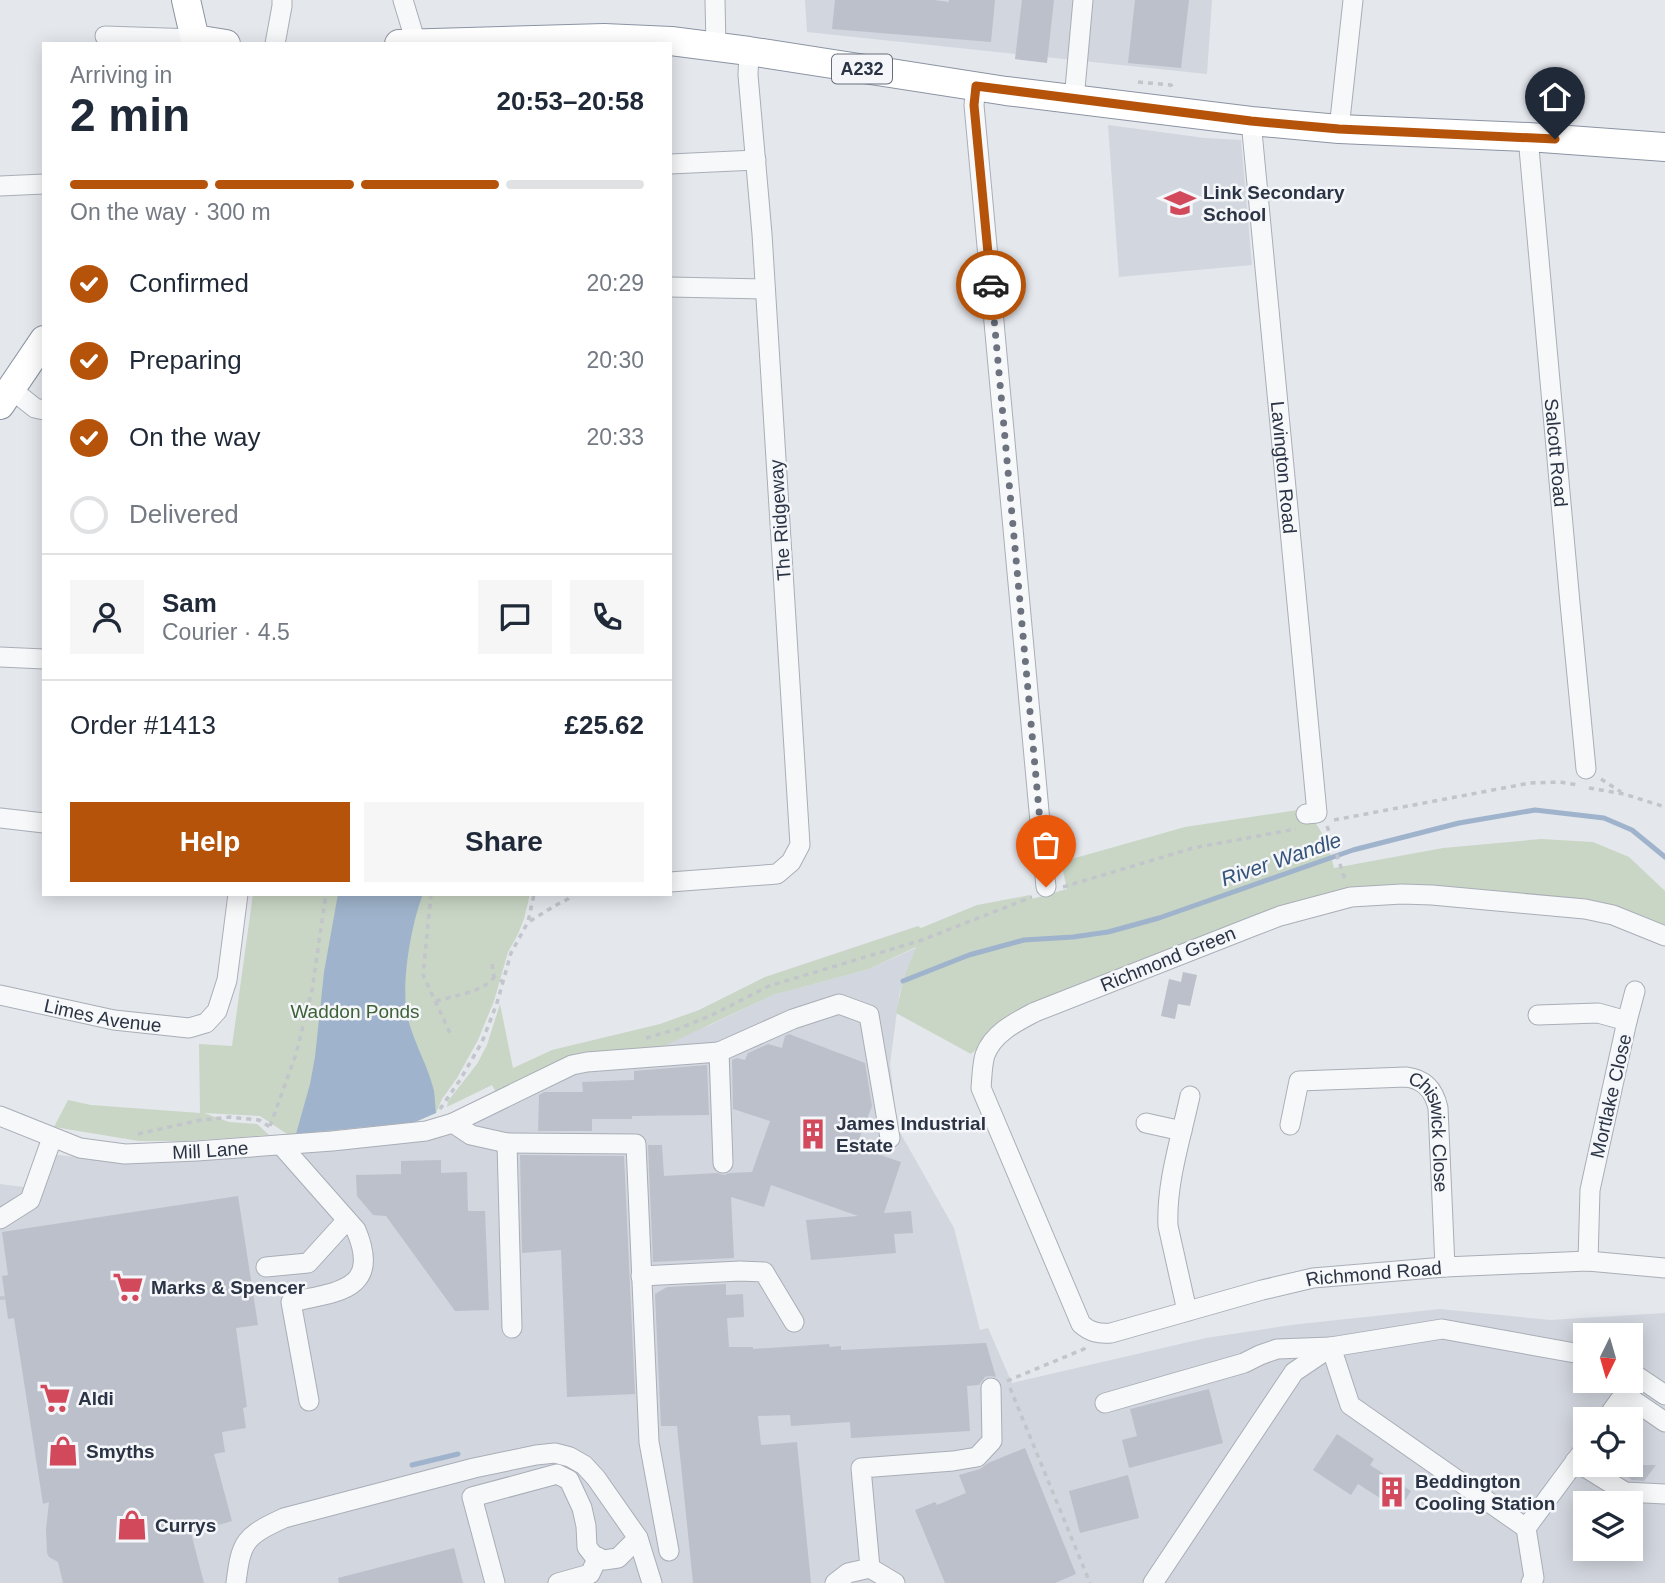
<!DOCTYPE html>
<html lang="en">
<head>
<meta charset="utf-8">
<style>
	:root { --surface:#fff; --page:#f6f6f7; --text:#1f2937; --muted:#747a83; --line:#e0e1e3; --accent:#b45309 }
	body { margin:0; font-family:Arial,sans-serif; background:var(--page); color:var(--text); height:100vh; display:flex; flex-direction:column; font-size:26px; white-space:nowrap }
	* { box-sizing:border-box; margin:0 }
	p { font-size:23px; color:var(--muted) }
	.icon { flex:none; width:38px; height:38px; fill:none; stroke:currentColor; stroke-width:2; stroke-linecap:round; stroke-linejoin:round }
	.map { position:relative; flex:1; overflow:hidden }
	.drawer { position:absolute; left:42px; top:42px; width:630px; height:854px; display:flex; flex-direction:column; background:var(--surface); border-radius:0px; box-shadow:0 4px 18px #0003 }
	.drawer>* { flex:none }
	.needle { width:46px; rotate:185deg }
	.fabs { position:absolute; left:1573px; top:1323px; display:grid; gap:14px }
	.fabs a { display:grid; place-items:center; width:70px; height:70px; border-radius:0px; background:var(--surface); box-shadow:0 4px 18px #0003; font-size:35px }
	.pin { position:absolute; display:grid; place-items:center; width:60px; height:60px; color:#fff; margin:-72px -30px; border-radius:50% 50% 50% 0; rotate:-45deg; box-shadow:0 0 7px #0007 }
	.pin .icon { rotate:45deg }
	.courier { position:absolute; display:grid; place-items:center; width:70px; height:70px; margin:-35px; border:5px solid #b45309; border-radius:50%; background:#fff; color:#222; box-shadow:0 2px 9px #0007 }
	.overview em { font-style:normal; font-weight:700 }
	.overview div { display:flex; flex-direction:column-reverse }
	.overview { display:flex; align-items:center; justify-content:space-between; height:119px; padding:0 28px }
	h1 { font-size:46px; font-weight:700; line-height:52px }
	.bar { display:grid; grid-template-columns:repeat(4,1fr); gap:10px 7px; align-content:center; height:84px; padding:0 28px }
	.bar i { height:9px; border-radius:5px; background:var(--line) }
	.bar .active { background:var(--accent) }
	.bar p { grid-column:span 4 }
	.line { display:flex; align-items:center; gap:18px; padding:0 28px; border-top:2px solid var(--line) }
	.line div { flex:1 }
	.round { display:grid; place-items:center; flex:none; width:74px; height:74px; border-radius:0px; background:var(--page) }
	ol { padding:0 28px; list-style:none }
	li { display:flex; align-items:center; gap:21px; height:77px }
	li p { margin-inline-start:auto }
	li .icon { padding:7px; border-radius:50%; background:var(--accent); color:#fff; stroke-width:4 }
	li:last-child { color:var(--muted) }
	li i { width:38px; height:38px; border:4px solid var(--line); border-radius:50% }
	.action { display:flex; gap:14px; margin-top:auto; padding:14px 28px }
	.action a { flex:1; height:80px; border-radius:0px; background:var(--accent); color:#fff; font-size:28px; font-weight:700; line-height:80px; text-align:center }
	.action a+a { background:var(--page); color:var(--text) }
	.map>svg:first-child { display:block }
	.built { fill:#d2d6de; fill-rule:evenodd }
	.green { fill:#c9d6c5 }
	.water { fill:#9fb4cc }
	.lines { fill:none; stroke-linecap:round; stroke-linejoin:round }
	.stream { stroke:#9fb4cc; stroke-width:5 }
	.building { fill:#bbc0ca }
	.minor-casing { stroke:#a9aeb7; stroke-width:21 }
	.highway-casing { stroke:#8b94a3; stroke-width:30 }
	.path { stroke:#c2c5cb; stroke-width:3.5; stroke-dasharray:5 5; stroke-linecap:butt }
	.minor { stroke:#f7f8fa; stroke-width:19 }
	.highway { stroke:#fff; stroke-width:28 }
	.done { stroke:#6c737f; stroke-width:7; stroke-dasharray:0 12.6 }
	.route { stroke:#b45309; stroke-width:9 }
	.labels { text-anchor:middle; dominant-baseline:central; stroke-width:5; stroke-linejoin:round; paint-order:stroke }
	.shield { fill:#f4f6f9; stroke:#676e7b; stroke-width:2 }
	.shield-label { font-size:18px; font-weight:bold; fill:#2b3445 }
	.poi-label { font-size:19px; font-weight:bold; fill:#2b3445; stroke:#f4f6f9; text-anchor:start }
	.street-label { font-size:19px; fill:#2b3445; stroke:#f4f6f9 }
	.park-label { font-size:19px; fill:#3f6138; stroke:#f4f6f9 }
	.water-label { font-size:21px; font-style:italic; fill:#34527a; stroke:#f4f6f9 }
</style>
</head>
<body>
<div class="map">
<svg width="1665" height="1583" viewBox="0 0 1665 1583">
	<rect width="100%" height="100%" fill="#e4e7ec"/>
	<path class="built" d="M805 0H1212L1207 74 807 32Z
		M1108 125 1205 138 1241 140 1252 265 1119 277Z
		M918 947 903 981 899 996 890 1064 897 1127 954 1228 980 1330 988 1328 1012 1383 1206 1338 1291 1325 1440 1309 1550 1320 1665 1313V1583H0V1184L24 1187 41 1153 120 1162 426 1131 528 1080 708 1026 773 995 869 969ZM1586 1335H1631V1381H1586ZM1586 1419H1631V1465H1586ZM1586 1503H1631V1549H1586Z"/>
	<path class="green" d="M1304 809C1322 830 1328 840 1334 868L1443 848 1541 839 1593 842 1629 857 1665 891V928L1657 923 1345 894 1006 1022 971 1054 896 1013 903 981 916 947 869 969 773 995 651 1052 496 1092 492 1085 447 1107 448 1101 477 1064 487 1045 500 1004 513 1068 552 1050 660 1024 699 1010 765 977 918 926 921 928 977 905 1030 895 1032 899 1067 889 1061 862 1185 827Z
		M253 894H530L524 919 518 934 508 952 494 1001 478 1040 457 1078 442 1099 436 1113 415 1122 296 1134H287L260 1116 204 1113 229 1122 257 1124 269 1135 187 1141H139L54 1127 68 1100 91 1105 200 1113 199 1044 232 1046Z"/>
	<path class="water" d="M338 894H423C411 924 400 988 408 1019 414 1043 428 1066 434 1091 435 1098 435 1106 436 1113L415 1122 296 1134 310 1084 315 1057 324 972Z"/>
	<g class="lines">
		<path class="stream" d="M903 981 969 955 1024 940 1073 937 1108 932 1159 918 1353 850 1459 823 1535 810 1604 818 1632 830 1665 857
			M412 1465 458 1454"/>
	</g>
	<path class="building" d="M835 0H934L949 2V0H995L991 42 832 29Z
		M1022 0H1054L1047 63 1015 59Z
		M1135 0H1189L1181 68 1128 63Z
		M1183 972 1197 975 1190 1006 1178 1004 1175 1019 1161 1016 1169 979 1181 982Z
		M789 1034 865 1063 872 1106 856 1147 901 1162 884 1213 911 1211 913 1233 894 1234 896 1253 811 1260 806 1220 858 1216 771 1185 764 1207 731 1197 734 1258 653 1262 648 1145H662L664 1176 717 1173 724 1175 730 1173 752 1172 770 1121 733 1109 732 1060 737 1058 745 1060 748 1053 768 1044 782 1048 785 1036Z
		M707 1065 709 1115 632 1116V1119H592V1131H538L539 1095 544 1092H583L582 1082 634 1080V1071Z
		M520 1155 624 1156 635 1394 567 1397 561 1250 522 1253Z
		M441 1160V1173L467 1172 468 1211H485L489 1310 455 1311 386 1216 373 1215 357 1196 356 1175 401 1174V1161Z
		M238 1196 258 1325 236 1328 247 1407 243 1408 246 1428 222 1432 225 1452 214 1454 232 1521 191 1533 204 1583H63L58 1562 49 1557 47 1553 46 1529 49 1502 43 1504 14 1318 8 1319 2 1276 8 1275 2 1232Z
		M726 1284V1295L743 1294 744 1317 727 1318 729 1347H753V1349L829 1344 830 1347 841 1346V1350L986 1343 996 1377 990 1376 985 1377 979 1385 967 1386 970 1431 851 1438 850 1422 791 1426 790 1415 758 1416 761 1445 797 1442 811 1583H693L677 1426H661L655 1294 667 1287Z
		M1209 1389 1223 1443 1129 1468 1122 1440 1137 1436 1130 1409Z
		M1337 1434 1374 1459 1370 1465 1411 1491 1399 1510 1358 1484 1351 1495 1313 1470Z
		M1025 1448 1076 1574 1055 1583H945L915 1510 935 1502 937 1505 966 1493 959 1475 980 1469 988 1463Z
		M1604 1465H1656L1644 1481 1632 1480 1621 1472 1620 1474Z
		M1128 1475 1139 1518 1080 1533 1069 1491Z
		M454 1548 463 1583H339L338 1578Z"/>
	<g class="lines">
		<g class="minor-casing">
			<g id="minor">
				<path d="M403 0 416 43"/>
				<path d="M715 0 716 47"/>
				<path d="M105 36 195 39"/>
				<path d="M275 44 282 6V0"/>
				<path d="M976 86 974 105 1046 887"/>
				<path d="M1074 100 1083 0"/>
				<path id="s1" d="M1251 121 1317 813 1306 814"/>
				<path d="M1339 129 1353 0"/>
				<path id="s2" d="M1528 137 1570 603 1586 769"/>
				<path d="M670 164 756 160"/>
				<path d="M0 186 44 184"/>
				<path d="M670 287 765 289"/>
				<path d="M11 389 35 408 44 410"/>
				<path d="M0 657 44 659"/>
				<path d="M0 818 44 823"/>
				<path d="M670 882 777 874 791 862 800 845 762 234 748 75 749 51"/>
				<path id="s3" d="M1665 936 1613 915 1585 909 1432 895 1402 894 1351 897 1280 916 1254 926 1035 1012C1016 1022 993 1033 985 1055 982 1065 982 1077 981 1088L1081 1324C1090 1332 1098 1334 1111 1333L1262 1290 1313 1278 1445 1267 1588 1261 1665 1268"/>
				<path id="s4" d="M0 995 114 1020 189 1028 206 1023 217 1011 227 980 238 894"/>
				<path d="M1538 1015 1598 1013 1627 1021 1590 1190 1588 1261"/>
				<path d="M1627 1021 1635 991"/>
				<path d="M719 1052 793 1019 839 1004 869 1015 890 1138"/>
				<path id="s5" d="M0 1116 80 1148 125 1154 197 1151 332 1141 426 1131 453 1123 471 1135 507 1143 636 1144 649 1442 669 1551"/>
				<path d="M453 1123 572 1065 587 1062 719 1052 723 1163"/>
				<path d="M1146 1123 1182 1131"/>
				<path id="s6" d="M1290 1125 1299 1081 1406 1077C1424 1079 1434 1090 1438 1108L1445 1267"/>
				<path d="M507 1143 512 1328"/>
				<path d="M281 1145 356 1230C382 1291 336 1292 291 1302L309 1401"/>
				<path d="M0 1219 30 1200 52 1138"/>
				<path d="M266 1267 308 1263 347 1220"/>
				<path d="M641 1276 740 1271 764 1272 794 1322"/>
				<path d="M1187 1311 1168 1226C1166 1183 1181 1138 1190 1096"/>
				<path d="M1631 1372 1665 1395"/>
				<path d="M1105 1403 1244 1363 1260 1355 1277 1349 1331 1347 1350 1405 1526 1528 1534 1578 1531 1583"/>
				<path d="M1606 1419 1624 1394 1665 1422"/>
				<path d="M1575 1461 1625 1492 1665 1494"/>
				<path d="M1526 1528 1586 1447"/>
				<path d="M870 1568 895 1583"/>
				<path d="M236 1583C241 1541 245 1536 284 1518L474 1468 536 1455 555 1453 570 1457 584 1465 596 1478 638 1538 652 1583"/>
				<path d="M495 1583 472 1497 557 1474 569 1480 582 1508 586 1526 587 1547 594 1556 604 1560 618 1558 638 1538"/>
				<path d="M558 1583 590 1574 598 1557"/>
				<path d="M835 1583 848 1573 870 1568 861 1468 953 1461 977 1457 992 1441 991 1388"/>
				<path d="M1153 1583 1294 1372 1331 1347 1442 1329 1586 1355"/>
			</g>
		</g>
		<g class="highway-casing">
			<path id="highway" d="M186 0 196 44
				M195 39 226 44
				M399 44 604 38 671 41 749 51 1006 91 1251 121 1339 129 1528 137 1665 147
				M0 405 44 340"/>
		</g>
		<path class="path" d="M1138 82 1171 85 1173 88
			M1601 779 1621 792
			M1589 788 1624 794 1665 807
			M1334 820 1530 783 1560 782 1578 785
			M1327 826 1346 882
			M1063 887 1193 848 1296 829
			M431 894 423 975 450 1033
			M530 921 558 904 568 899 572 894
			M492 964 494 977 502 981
			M436 1001C453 996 484 992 494 977
			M646 1038 678 1029 712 1015 769 986 922 940 1032 897
			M440 1109 460 1080 482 1042 497 1003 511 953 528 922 534 894
			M270 1126 296 1054 312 990 326 894
			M138 1134 201 1120 230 1117 259 1120 270 1127
			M0 1298H5
			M1007 1381 1084 1349 1085 1347
			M1010 1388 1090 1583"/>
		<use href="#minor" class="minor"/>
		<use href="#highway" class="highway"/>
	</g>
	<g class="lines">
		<path class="done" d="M991 285 1046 887"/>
		<path class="route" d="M991 285 974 105 976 86 1251 121 1339 129 1555 139"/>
	</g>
	<defs>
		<g id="school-bare" transform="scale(2.415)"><path d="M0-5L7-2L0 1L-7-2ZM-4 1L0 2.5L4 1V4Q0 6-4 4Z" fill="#d1495b" stroke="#f4f6f9" stroke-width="2.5" paint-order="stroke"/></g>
		<g id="building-bare" transform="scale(2.415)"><path d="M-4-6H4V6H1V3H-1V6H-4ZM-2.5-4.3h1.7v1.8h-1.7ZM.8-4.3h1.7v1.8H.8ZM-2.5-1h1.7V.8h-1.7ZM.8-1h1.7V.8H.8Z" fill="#d1495b" stroke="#f4f6f9" stroke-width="2.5" paint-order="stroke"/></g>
		<g id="supermarket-bare" transform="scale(2.415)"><path d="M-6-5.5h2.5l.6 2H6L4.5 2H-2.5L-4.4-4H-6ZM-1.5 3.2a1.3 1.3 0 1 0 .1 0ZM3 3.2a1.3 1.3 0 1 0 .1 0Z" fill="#d1495b" stroke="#f4f6f9" stroke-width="2.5" paint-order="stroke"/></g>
		<g id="shop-bare" transform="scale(2.415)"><path d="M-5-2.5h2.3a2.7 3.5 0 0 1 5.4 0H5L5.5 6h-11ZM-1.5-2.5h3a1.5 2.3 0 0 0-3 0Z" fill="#d1495b" stroke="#f4f6f9" stroke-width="2.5" paint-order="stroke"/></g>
	</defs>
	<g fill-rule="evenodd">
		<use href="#school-bare" x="1180" y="203"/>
		<use href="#building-bare" x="813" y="1134"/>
		<use href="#supermarket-bare" x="128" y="1287"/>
		<use href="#supermarket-bare" x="55" y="1398"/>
		<use href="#shop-bare" x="63" y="1451"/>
		<use href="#building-bare" x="1392" y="1492"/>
		<use href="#shop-bare" x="132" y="1525"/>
	</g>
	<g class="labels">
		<rect class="shield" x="832" y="54.5" width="60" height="29" rx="5"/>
		<g class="shield-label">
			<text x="862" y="69">A232</text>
		</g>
		<g class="poi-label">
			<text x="1203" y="192">Link Secondary<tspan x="1203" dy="22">School</tspan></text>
			<text x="836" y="1123">James Industrial<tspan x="836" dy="22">Estate</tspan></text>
			<text x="151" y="1287">Marks &amp; Spencer</text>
			<text x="78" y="1398">Aldi</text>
			<text x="86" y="1451">Smyths</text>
			<text x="1415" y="1481">Beddington<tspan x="1415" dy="22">Cooling Station</tspan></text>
			<text x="155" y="1525">Currys</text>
		</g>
		<g class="street-label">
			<text stroke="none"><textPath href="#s2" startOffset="317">Salcott Road</textPath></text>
			<text stroke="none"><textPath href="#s1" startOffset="348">Lavington Road</textPath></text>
			<text transform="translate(780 520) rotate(-94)">The Ridgeway</text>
			<text transform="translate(1168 959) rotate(-22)">Richmond Green</text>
			<text stroke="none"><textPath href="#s4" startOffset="105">Limes Avenue</textPath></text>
			<text transform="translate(1611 1096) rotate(-77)">Mortlake Close</text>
			<text stroke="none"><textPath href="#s6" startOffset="220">Chiswick Close</textPath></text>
			<text stroke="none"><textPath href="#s5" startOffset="217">Mill Lane</textPath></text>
			<text stroke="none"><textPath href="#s3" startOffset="1316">Richmond Road</textPath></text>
		</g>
		<g class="park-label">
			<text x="355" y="1011">Waddon Ponds</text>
		</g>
		<g class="water-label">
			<text transform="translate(1281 859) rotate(-19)">River Wandle</text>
		</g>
	</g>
</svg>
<div class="fabs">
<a><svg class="needle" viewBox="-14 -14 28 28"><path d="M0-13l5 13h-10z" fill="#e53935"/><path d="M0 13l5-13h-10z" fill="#747a83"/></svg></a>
<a><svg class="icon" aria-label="locate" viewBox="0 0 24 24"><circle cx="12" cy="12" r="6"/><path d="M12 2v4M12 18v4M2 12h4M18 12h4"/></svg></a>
<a><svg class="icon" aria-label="layers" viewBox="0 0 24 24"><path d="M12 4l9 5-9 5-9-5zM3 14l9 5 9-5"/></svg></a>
</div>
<div class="pin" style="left:1046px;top:887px;background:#ea580c"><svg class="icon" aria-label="bag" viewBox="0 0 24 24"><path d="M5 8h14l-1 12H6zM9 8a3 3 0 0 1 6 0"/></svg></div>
<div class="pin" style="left:1555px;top:139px;background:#1f2937"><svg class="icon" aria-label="home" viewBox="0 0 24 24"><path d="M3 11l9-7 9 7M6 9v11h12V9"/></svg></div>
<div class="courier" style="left:991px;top:285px"><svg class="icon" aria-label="car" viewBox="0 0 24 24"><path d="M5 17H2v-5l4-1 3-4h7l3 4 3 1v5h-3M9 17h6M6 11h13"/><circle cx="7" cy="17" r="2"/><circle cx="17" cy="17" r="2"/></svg></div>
<section class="drawer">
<div class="overview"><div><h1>2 min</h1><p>Arriving in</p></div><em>20:53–20:58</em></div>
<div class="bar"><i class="active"></i><i class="active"></i><i class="active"></i><i></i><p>On the way · 300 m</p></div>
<ol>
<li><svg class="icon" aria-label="check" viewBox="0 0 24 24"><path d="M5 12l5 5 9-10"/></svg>Confirmed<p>20:29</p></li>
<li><svg class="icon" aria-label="check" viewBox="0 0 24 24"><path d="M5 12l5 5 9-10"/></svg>Preparing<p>20:30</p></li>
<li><svg class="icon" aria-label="check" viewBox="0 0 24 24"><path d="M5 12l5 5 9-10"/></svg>On the way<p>20:33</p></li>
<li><i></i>Delivered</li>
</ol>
<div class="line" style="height:126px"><a class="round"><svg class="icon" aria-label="person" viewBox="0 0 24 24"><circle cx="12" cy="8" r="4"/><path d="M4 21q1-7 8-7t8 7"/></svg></a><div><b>Sam</b><p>Courier · 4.5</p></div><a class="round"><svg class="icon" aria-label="chat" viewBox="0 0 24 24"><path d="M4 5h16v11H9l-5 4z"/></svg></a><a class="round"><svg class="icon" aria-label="phone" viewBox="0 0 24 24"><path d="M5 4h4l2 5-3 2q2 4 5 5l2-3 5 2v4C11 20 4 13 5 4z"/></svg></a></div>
<div class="line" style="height:91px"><div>Order #1413</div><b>£25.62</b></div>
<div class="action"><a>Help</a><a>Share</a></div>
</section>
</div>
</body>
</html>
